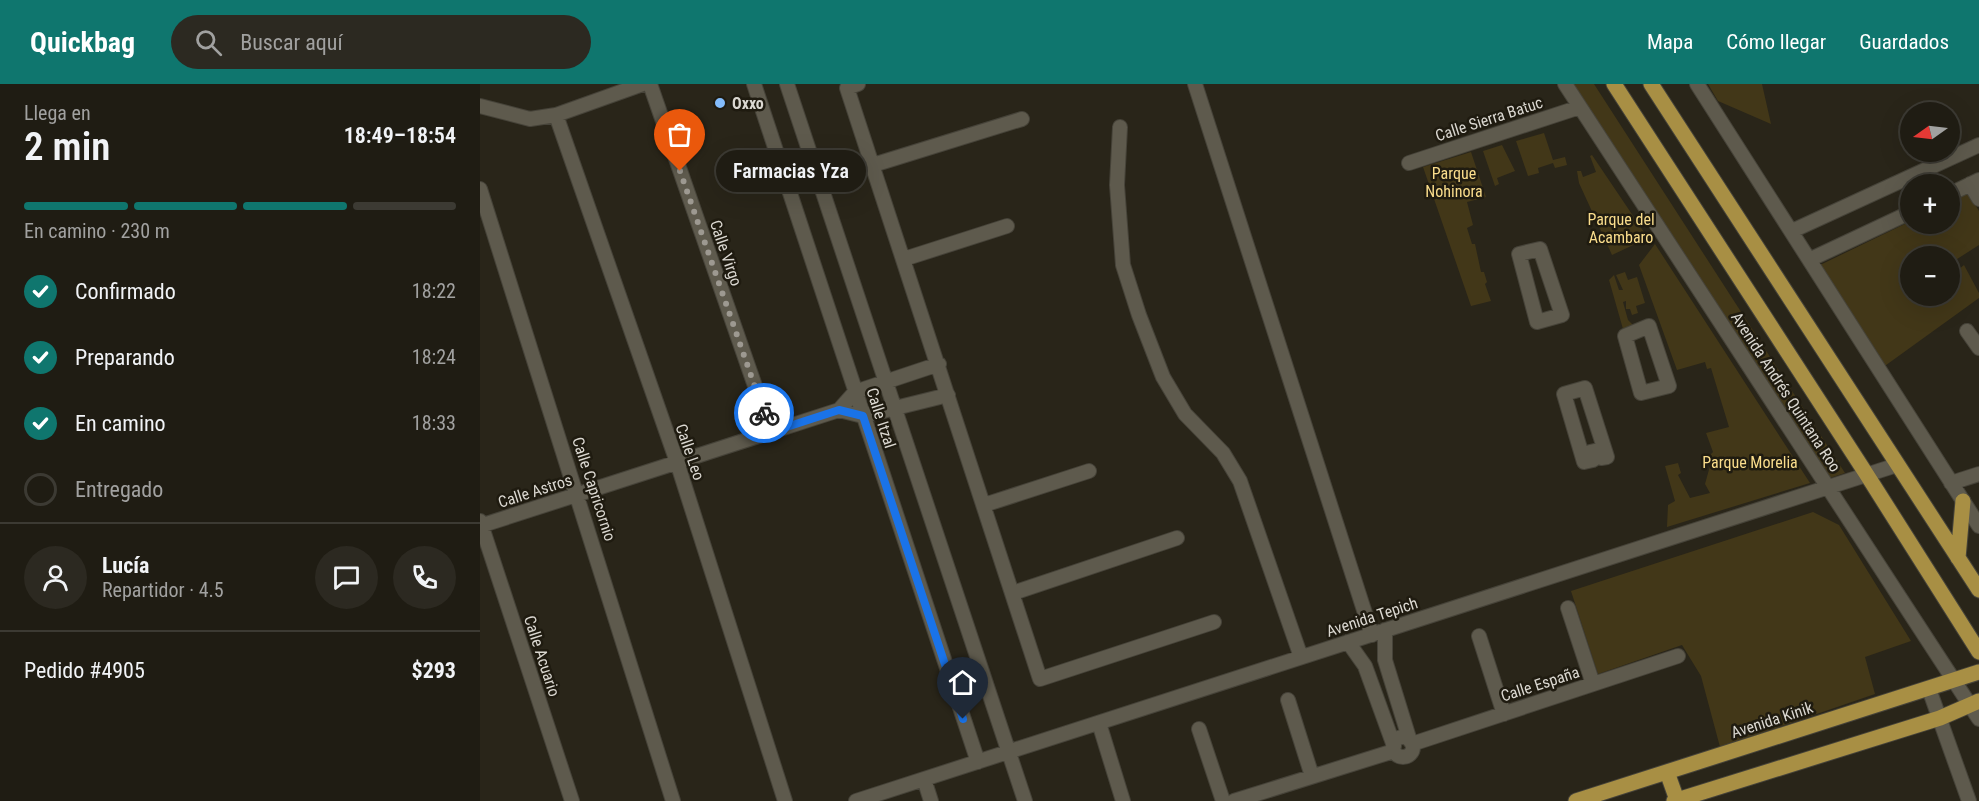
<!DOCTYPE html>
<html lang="es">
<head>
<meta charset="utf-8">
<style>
	:root { --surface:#1f1c13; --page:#2c2921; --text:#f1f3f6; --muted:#a1a1a0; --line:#3c3a33; --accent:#0f766e }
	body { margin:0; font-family:"Roboto Condensed",sans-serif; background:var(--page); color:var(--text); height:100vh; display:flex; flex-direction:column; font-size:22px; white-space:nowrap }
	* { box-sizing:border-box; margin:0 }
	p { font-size:20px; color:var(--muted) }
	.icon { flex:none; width:33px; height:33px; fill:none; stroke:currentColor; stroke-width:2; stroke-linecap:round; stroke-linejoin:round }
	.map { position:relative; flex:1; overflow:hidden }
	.side { display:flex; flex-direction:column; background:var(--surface); width:480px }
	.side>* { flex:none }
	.needle { width:39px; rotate:256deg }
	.fabs { position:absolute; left:1420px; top:18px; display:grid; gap:12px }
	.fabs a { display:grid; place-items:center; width:60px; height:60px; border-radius:50%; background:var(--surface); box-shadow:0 6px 24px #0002,0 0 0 2px var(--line); font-size:30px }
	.pin { position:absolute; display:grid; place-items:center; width:51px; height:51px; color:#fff; margin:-62px -26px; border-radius:50% 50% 50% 0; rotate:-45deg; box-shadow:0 0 6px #0007 }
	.pin .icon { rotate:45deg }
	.courier { position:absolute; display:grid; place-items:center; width:60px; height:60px; margin:-30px; border:4px solid #1a73e8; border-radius:50%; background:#fff; color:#222; box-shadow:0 2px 8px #0007 }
	.bubble { position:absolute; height:42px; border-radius:21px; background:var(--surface); box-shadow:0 6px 24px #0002,0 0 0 2px var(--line); font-size:20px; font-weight:600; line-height:42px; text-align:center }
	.overview em { font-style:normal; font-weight:600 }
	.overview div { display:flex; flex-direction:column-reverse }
	.overview { display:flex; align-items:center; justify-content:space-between; height:102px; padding:0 24px }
	h1 { font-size:39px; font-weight:600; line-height:45px }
	.bar { display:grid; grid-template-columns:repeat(4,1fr); gap:9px 6px; align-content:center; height:72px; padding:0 24px }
	.bar i { height:8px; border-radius:4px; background:var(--line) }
	.bar .selected { background:var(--accent) }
	.bar p { grid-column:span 4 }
	.line { display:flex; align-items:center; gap:15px; padding:0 24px; border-top:2px solid var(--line) }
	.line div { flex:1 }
	.round { display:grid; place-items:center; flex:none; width:63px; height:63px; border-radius:32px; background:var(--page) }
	ol { padding:0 24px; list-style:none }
	li { display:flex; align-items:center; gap:18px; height:66px }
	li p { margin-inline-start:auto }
	li .icon { padding:6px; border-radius:50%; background:var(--accent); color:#fff; stroke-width:4 }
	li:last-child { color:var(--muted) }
	li i { width:33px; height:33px; border:3px solid var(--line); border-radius:50% }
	header { display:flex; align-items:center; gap:36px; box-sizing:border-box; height:84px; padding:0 30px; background:var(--accent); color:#fff }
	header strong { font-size:28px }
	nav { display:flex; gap:33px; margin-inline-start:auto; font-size:21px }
	.search { width:420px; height:54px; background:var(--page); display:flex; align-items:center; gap:15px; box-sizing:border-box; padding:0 21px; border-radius:33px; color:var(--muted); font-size:22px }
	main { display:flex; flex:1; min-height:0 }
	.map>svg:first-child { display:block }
	.green { fill:#423718; fill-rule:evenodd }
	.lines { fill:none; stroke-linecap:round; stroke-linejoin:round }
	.minor-casing { stroke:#464339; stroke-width:16 }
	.major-casing { stroke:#464339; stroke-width:17 }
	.minor { stroke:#5e5a4d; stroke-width:14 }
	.major { stroke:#a88f44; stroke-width:15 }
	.done { stroke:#9d9991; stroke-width:6; stroke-dasharray:0 10.8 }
	.route { stroke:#1a73e8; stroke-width:8 }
	.poi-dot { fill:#84bcfb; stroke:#1f1b10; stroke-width:2 }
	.labels { text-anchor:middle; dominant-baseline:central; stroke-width:5; stroke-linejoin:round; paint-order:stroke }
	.poi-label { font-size:16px; font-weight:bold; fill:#dbd8d1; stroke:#1f1b10; text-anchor:start }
	.street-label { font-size:16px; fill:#dbd8d1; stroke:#1f1b10 }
	.park-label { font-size:16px; fill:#fadd8c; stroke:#1f1b10 }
</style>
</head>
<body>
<header>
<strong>Quickbag</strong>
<div class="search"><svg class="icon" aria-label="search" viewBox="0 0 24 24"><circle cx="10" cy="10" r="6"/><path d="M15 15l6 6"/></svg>Buscar aquí</div>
<nav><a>Mapa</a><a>Cómo llegar</a><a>Guardados</a></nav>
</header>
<main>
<section class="side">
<div class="overview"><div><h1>2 min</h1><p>Llega en</p></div><em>18:49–18:54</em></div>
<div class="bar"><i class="selected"></i><i class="selected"></i><i class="selected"></i><i></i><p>En camino · 230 m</p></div>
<ol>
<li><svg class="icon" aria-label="check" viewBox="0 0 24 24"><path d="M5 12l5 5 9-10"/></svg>Confirmado<p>18:22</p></li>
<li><svg class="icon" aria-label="check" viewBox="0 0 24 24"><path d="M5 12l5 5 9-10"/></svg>Preparando<p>18:24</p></li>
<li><svg class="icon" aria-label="check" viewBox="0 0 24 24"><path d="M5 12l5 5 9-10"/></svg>En camino<p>18:33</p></li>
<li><i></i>Entregado</li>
</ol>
<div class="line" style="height:108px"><a class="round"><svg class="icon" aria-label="person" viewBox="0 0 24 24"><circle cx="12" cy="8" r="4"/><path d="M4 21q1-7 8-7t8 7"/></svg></a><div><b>Lucía</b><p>Repartidor · 4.5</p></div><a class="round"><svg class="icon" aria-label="chat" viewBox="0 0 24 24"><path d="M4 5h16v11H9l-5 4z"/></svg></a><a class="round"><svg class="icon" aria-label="phone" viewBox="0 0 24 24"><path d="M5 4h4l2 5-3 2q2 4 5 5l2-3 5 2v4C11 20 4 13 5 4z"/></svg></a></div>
<div class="line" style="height:78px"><div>Pedido #4905</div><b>$293</b></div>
</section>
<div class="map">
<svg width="1499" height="717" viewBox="0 0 1499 717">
	<rect width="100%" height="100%" fill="#292519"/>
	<path class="green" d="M1091 0H1114L1365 389 1347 395Z
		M1228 0H1282L1291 40 1238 17Z
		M1064 49 1073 76 1085 73 1087 81 1075 84 1073 79 1058 84 1059 89 1048 92 1036 57Z
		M1022 61 1035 87 1017 94 1019 100 1015 102 1003 67Z
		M991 68 1006 113 987 118 993 141 987 144 992 160H995L1001 188H1004L1007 198 1005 200 1011 217 991 222 943 83Z
		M1112 71 1168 154 1132 171 1099 99 1097 87H1101L1103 93 1116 88 1110 72Z
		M1488 109 1499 127V161L1474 177 1478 186 1484 181 1499 209V214L1402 284 1338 182 1431 137V140H1470V118ZM1431 172H1470V212H1431Z
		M1175 160 1330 399 1187 443 1188 421 1195 417 1185 382 1198 379 1201 389 1198 391 1210 414 1230 409 1225 400 1230 382 1228 373 1233 368 1226 349 1249 343 1231 284 1227 285 1225 278 1197 286 1159 181Z
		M1145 188 1148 196 1157 193 1165 219 1156 222 1158 229 1152 231 1150 225H1146V217L1143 218 1148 236 1154 242 1145 252 1129 196 1134 191 1139 206H1143L1136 191Z
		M1333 428 1359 441 1431 557 1385 573 1395 610 1240 663 1221 592 1202 561 1118 590 1091 507Z"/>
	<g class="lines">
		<g class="minor-casing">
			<path id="minor" d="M170 0 291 348
				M274 0 498 678
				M307 0 545 717
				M378 0 367 4 560 595 734 538
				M715 0 892 551
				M1085 0 1499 635
				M1217 0 1499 442
				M0 22 50 35 76 31 163 0
				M76 31 197 378 305 717
				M640 43 637 101 643 181 659 231 683 293 705 330 743 369 760 397 821 573
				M929 79 1100 23
				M393 81 542 35
				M1490 100 1499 115
				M0 105 193 717
				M1470 110 1499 96
				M1312 147 1499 61
				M1060 165 1082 231 1057 238 1039 170Z
				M424 175 527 142
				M1331 175 1431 128
				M1169 242 1189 302 1161 309 1145 252Z
				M1487 247 1499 264
				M1105 304 1127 373 1121 374 1119 366 1110 368 1113 376 1104 378 1084 310Z
				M359 326 383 332 468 311
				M1471 399 1499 390
				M504 421 609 387
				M0 437 92 717
				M0 442 359 326 375 308 459 280
				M533 509 697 454
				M1088 524 1113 600
				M905 546V576L930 657
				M999 552 1024 630
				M868 558 885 582 914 662
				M1449 605 1489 717
				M808 616 832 692
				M619 639 643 717
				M719 645 743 717
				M913 663a10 10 0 1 1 20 0a10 10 0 1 1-20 0Z
				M932 660 1198 572
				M444 695 451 717
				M376 717 1417 381
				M754 717 914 667"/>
		</g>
		<g class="major-casing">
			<path id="major" d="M1134 0 1387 391 1499 568
				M1171 0 1499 506
				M1478 474 1483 417
				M1187 688 1197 716
				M1096 717 1499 588
				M1194 717 1460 634 1499 617"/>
		</g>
		<use href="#minor" class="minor"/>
		<use href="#major" class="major"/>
	</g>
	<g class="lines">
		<path class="done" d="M200 87 284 329"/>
		<path class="route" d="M284 329 291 348 359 326 383 332 483 635"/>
	</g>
	<circle class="poi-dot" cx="240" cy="19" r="6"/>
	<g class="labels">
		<g class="poi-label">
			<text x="252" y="19">Oxxo</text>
		</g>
		<g class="street-label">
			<text transform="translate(1009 35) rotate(-18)">Calle Sierra Batuc</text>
			<text transform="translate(246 169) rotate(71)">Calle Virgo</text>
			<text transform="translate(1306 308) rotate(57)">Avenida Andrés Quintana Roo</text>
			<text transform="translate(401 334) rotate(72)">Calle Itzal</text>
			<text transform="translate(210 368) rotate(71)">Calle Leo</text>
			<text transform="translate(114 405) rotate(72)">Calle Capricornio</text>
			<text transform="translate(55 407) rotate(-18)">Calle Astros</text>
			<text transform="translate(892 533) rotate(-18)">Avenida Tepich</text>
			<text transform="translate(62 572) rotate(72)">Calle Acuario</text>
			<text transform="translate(1060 600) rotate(-18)">Calle España</text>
			<text transform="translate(1292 636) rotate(-18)">Avenida Kinik</text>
		</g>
		<g class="park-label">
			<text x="974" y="89">Parque<tspan x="974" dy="18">Nohinora</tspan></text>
			<text x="1141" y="135">Parque del<tspan x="1141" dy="18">Acambaro</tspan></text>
			<text x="1270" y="378">Parque Morelia</text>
		</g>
	</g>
</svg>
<div class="fabs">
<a><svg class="needle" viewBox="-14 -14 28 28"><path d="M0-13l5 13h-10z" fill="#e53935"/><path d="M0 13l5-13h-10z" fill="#a1a1a0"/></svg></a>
<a>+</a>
<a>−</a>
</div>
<div class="pin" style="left:200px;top:87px;background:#ea580c"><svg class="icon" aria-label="bag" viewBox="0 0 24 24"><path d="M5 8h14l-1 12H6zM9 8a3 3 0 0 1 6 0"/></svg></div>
<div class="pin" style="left:483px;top:635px;background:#1f2937"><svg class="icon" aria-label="home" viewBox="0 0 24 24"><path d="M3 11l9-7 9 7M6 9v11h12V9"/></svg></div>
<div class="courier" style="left:284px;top:329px"><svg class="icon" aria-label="bike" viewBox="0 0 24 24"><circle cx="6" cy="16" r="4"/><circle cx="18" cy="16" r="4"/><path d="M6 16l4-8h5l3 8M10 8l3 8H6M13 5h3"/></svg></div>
<div class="bubble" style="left:236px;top:66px;width:150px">Farmacias Yza</div>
</div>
</main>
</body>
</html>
